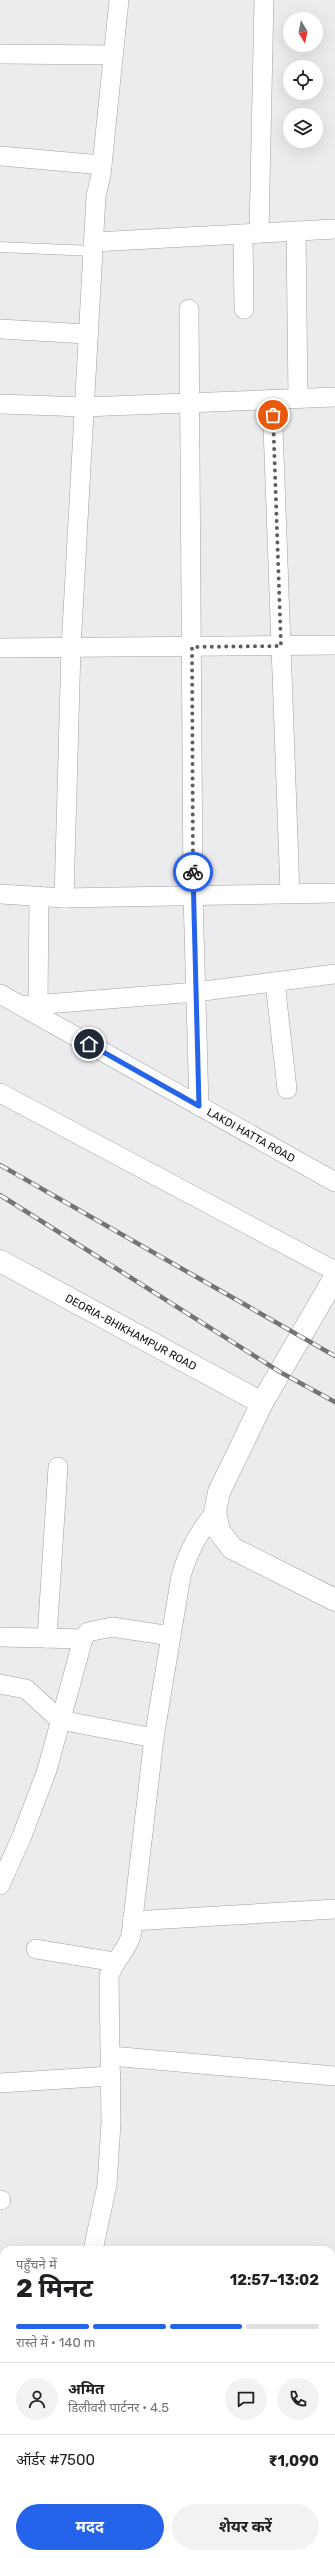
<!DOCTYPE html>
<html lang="hi">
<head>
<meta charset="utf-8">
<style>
	:root { --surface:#fff; --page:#f2f2f2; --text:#202124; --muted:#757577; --line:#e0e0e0; --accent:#2563eb }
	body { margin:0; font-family:Rubik,"Noto Sans Devanagari",sans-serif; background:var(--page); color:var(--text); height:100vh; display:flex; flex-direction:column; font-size:15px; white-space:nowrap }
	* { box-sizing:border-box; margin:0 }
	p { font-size:13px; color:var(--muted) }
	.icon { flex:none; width:22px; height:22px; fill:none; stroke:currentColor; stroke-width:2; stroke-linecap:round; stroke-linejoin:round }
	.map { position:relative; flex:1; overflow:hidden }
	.drawer { position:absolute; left:0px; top:2246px; width:335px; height:312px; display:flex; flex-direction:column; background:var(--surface); border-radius:12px 12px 0 0; box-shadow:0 4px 16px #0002 }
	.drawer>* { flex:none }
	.needle { width:26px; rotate:170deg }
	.buttons { position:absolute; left:283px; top:12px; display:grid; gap:8px }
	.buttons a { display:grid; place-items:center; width:40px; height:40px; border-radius:50%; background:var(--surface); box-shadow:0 4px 16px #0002; font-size:20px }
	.pin { position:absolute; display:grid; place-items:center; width:34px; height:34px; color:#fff; margin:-17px; border:2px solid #fff; border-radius:50%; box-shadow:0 1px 4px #0007 }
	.courier { position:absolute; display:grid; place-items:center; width:40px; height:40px; margin:-20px; border:3px solid #2563eb; border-radius:50%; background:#fff; color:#222; box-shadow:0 1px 5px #0007 }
	.headline em { font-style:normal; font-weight:700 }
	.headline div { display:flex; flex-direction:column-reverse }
	.headline { display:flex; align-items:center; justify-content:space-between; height:68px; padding:0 16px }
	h1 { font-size:26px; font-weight:700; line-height:30px }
	.bar { display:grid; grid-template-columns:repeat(4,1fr); gap:6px 4px; align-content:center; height:48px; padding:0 16px }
	.bar i { height:5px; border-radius:3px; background:var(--line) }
	.bar .active { background:var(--accent) }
	.bar p { grid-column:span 4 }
	.line { display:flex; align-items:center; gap:10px; padding:0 16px; border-top:1px solid var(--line) }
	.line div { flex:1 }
	.round { display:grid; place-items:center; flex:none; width:42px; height:42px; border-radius:21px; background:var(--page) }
	.action { display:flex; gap:8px; margin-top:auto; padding:8px 16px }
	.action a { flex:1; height:46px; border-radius:24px; background:var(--accent); color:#fff; font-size:16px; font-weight:700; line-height:46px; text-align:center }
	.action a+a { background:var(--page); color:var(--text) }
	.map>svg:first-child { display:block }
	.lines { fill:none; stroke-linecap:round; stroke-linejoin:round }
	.service-casing { stroke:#a09fa1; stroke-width:11 }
	.minor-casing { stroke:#a09fa1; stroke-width:20 }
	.secondary-casing { stroke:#a09fa1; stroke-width:23 }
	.service { stroke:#fff; stroke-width:10 }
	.minor { stroke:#fff; stroke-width:19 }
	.secondary { stroke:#fff; stroke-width:22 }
	.rail-casing { stroke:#747475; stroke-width:4.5 }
	.rail { stroke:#f9f8fb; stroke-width:3; stroke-dasharray:9; stroke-linecap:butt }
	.done { stroke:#5e5e5f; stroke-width:4; stroke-dasharray:0 7.2 }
	.route { stroke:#2563eb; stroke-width:5 }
	.labels { text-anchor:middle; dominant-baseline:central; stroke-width:3; stroke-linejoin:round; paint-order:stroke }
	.street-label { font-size:11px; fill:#121213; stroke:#f9f8fb }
</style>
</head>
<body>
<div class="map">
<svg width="335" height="2558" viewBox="0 0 335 2558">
	<rect width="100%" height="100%" fill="#ecebed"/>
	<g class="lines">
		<g class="service-casing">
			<path id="service" d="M0 247 93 251"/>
		</g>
		<g class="minor-casing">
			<g id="minor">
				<path d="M0 54 113 55"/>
				<path d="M0 156 102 165"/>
				<path d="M296 231 298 398"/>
				<path d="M259 233 264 0"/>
				<path d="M243 234 244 309"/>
				<path d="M94 242 335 229"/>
				<path d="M189 309 193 895 199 1106"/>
				<path d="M0 329 87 334"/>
				<path d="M272 399 290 893"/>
				<path d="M0 404 84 407 335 397"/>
				<path d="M0 648 335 645"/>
				<path d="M0 894 64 898 335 893"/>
				<path d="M64 898 71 648 96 196 101 175 119 0"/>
				<path d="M275 982 287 1089"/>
				<path id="s1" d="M0 994 335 1182"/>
				<path d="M38 1005 39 896"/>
				<path d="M21 1006 196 992 335 974"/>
				<path d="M0 1093 335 1271"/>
				<path d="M0 1637 83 1639"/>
				<path d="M47 1638 58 1467"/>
				<path d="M0 1684 26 1689 60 1720 154 1738"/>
				<path d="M0 1885 22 1836 47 1770 83 1639 88 1632 112 1627 171 1636"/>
				<path d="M132 1921 335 1909"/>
				<path d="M36 1949 115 1962"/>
				<path d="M111 2056 335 2076"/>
				<path d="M0 2083 111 2076"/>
				<path d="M0 2200H1"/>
				<path d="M93 2250 107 2185 111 2123 109 1976C114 1961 126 1951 131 1936L154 1738 181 1576C189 1549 198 1534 215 1512"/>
				<path d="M331 2332 335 2333"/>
				<path d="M0 2376 4 2375"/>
				<path d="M0 2425H4"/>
				<path d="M56 2554 57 2558"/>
			</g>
		</g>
		<g class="secondary-casing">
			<g id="secondary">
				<path id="s2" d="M0 1261 262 1403"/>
				<path d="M335 1277 262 1403 219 1492 215 1512 219 1531 232 1548 335 1600"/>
			</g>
		</g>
		<use href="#service" class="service"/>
		<use href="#minor" class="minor"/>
		<use href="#secondary" class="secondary"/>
		<g class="rail-casing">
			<path id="rail" d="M0 1165 335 1356
				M0 1195 280 1372 335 1402"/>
		</g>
		<use href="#rail" class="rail"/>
	</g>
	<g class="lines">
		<path class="done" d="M193 872 192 647 281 646 273 415"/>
		<path class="route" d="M89 1044 199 1106 193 872"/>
	</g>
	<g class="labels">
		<g class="street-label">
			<text stroke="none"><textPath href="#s1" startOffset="288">LAKDI HATTA ROAD</textPath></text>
			<text stroke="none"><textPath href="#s2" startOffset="149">DEORIA-BHIKHAMPUR ROAD</textPath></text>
		</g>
	</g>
</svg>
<div class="buttons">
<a><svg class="needle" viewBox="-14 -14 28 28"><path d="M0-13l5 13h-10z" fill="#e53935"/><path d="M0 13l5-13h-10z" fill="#757577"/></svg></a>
<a><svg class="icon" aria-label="locate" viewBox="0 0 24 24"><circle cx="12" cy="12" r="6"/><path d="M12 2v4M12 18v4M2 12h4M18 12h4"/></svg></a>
<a><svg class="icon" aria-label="layers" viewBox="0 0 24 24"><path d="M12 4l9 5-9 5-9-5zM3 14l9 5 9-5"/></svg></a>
</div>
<div class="pin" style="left:273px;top:415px;background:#ea580c"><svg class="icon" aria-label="bag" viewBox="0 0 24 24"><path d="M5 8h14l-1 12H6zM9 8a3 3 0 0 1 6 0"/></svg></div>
<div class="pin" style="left:89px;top:1044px;background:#1f2937"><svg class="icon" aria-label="home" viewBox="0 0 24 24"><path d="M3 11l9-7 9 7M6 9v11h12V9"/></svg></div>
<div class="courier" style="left:193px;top:872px"><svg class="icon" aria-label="bike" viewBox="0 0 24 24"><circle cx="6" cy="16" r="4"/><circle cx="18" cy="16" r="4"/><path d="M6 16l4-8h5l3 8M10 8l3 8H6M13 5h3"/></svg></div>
<section class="drawer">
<div class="headline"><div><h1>2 मिनट</h1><p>पहुँचने में</p></div><em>12:57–13:02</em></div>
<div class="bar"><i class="active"></i><i class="active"></i><i class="active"></i><i></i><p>रास्ते में · 140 m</p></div>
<div class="line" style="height:72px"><a class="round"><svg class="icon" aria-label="person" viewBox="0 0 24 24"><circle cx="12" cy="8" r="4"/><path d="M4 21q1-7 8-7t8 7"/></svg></a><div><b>अमित</b><p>डिलीवरी पार्टनर · 4.5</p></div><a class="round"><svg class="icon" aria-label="chat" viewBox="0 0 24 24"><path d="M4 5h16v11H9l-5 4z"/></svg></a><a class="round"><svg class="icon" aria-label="phone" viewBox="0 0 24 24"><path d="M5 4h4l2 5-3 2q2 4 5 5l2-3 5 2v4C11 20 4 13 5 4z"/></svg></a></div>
<div class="line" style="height:52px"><div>ऑर्डर #7500</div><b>₹1,090</b></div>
<div class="action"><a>मदद</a><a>शेयर करें</a></div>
</section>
</div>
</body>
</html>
